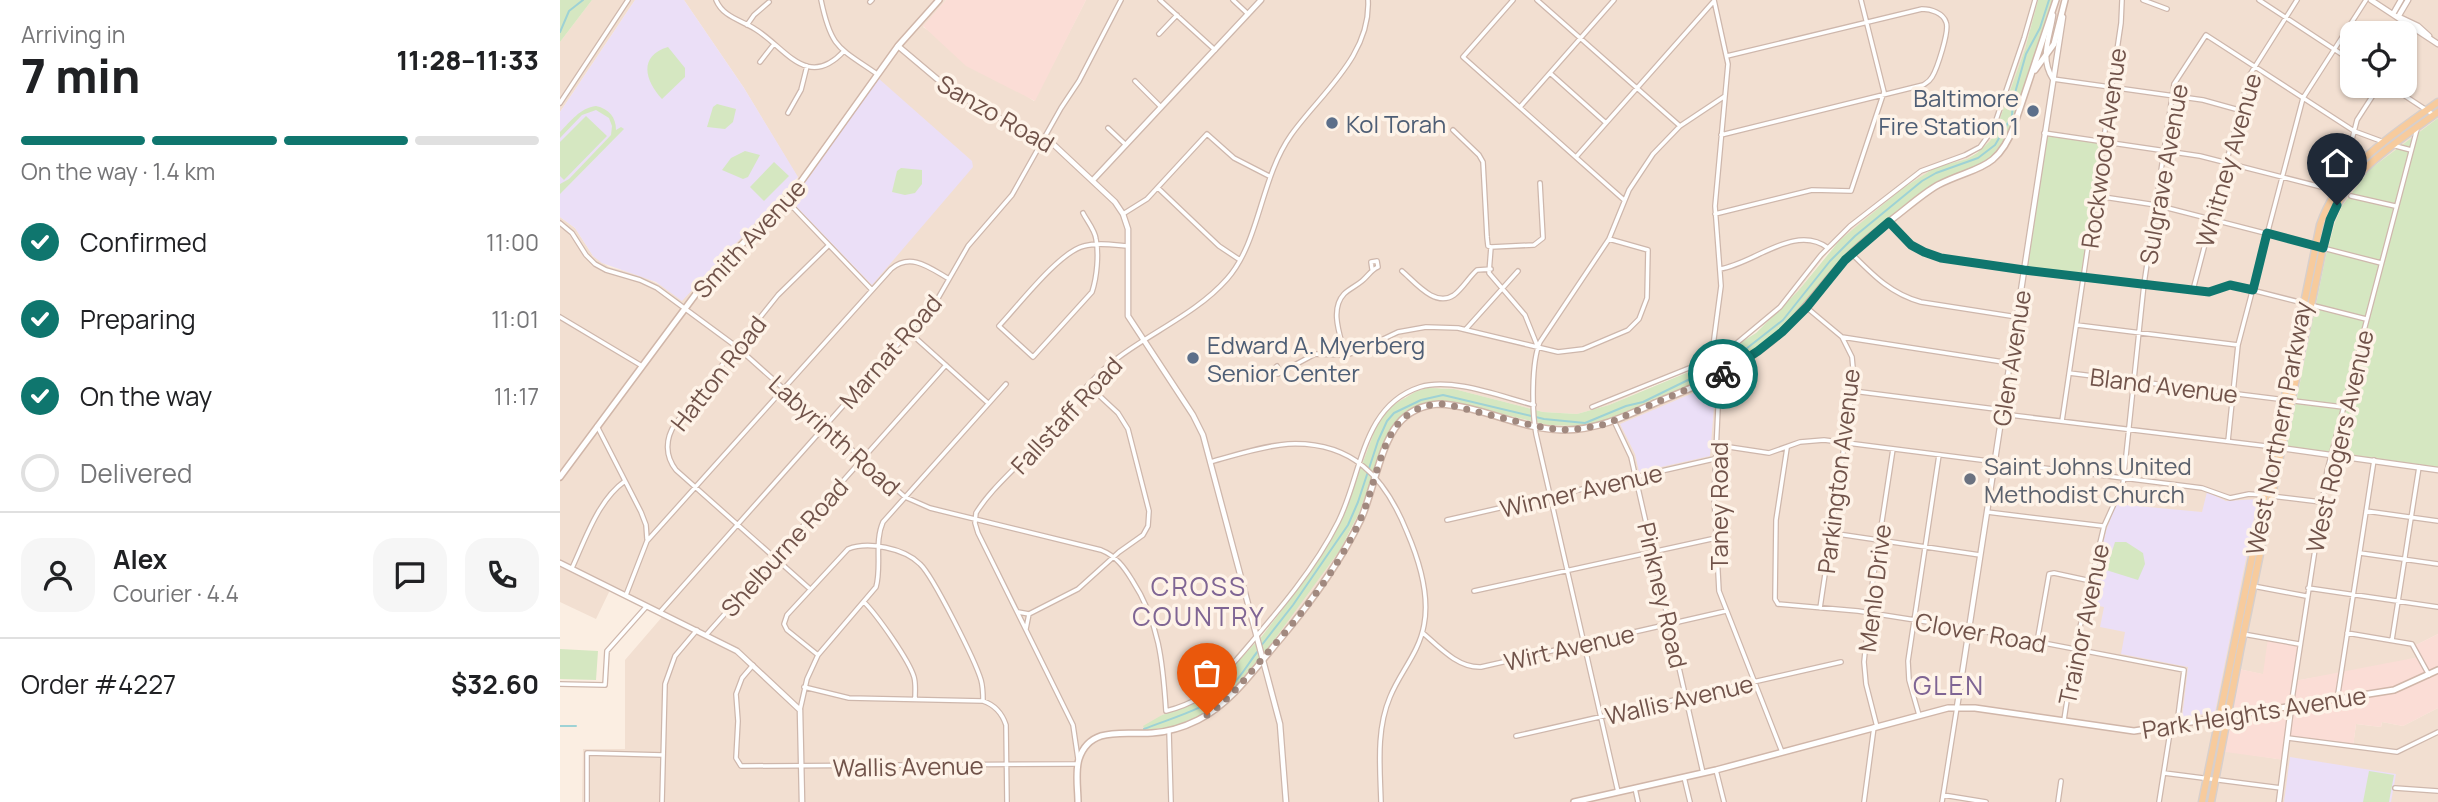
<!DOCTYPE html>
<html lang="en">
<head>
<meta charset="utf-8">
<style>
	:root { --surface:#fff; --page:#f6f6f6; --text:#202124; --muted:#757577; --line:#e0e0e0; --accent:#0f766e }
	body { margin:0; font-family:Manrope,sans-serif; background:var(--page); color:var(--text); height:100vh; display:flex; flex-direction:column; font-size:26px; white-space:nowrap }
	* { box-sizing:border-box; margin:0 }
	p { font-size:23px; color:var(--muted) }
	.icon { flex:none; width:38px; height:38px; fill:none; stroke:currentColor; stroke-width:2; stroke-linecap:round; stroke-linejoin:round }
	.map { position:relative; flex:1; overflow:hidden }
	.side { display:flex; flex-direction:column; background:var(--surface); width:560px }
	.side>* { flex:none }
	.fabs { position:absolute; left:1780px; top:21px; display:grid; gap:14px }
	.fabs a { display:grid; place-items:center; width:77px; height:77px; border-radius:14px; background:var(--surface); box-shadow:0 2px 5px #0004; font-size:35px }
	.pin { position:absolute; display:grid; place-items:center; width:60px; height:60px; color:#fff; margin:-72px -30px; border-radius:50% 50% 50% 0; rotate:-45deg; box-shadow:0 0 7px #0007 }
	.pin .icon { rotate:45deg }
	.courier { position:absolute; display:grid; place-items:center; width:70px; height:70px; margin:-35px; border:5px solid #0f766e; border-radius:50%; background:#fff; color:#222; box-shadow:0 2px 9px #0007 }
	.headline em { font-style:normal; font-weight:800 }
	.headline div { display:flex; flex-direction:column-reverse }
	.headline { display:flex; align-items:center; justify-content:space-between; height:119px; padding:0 21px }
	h1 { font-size:46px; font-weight:800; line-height:52px }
	.bar { display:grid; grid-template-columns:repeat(4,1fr); gap:10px 7px; align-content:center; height:84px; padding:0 21px }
	.bar i { height:9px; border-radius:5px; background:var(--line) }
	.bar .active { background:var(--accent) }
	.bar p { grid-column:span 4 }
	.line { display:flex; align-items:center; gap:18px; padding:0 21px; border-top:2px solid var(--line) }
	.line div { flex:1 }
	.round { display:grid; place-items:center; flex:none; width:74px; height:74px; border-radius:21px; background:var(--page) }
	ol { padding:0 21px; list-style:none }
	li { display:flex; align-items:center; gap:21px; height:77px }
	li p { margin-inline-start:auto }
	li .icon { padding:7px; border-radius:50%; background:var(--accent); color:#fff; stroke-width:4 }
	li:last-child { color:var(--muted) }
	li i { width:38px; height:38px; border:4px solid var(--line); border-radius:50% }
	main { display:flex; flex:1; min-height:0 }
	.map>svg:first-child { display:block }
	.residential { fill:#f2dfd1; fill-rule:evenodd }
	.commercial { fill:#fbddd6 }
	.education { fill:#ebdff7 }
	.green { fill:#d5e7c1 }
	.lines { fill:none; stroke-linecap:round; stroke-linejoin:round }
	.stream { stroke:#9ed2d5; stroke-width:2 }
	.minor-casing { stroke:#ceb7ac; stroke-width:6 }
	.tertiary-casing { stroke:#ceb7ac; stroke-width:7 }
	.secondary-casing { stroke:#d0b6a9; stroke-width:8 }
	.primary-casing { stroke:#d7cfcc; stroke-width:9 }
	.minor { stroke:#fff; stroke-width:3.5 }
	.tertiary { stroke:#fff; stroke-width:4.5 }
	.secondary { stroke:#fff; stroke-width:5 }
	.primary { stroke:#f7cb9d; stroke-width:6 }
	.done { stroke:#a1897f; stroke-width:7; stroke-dasharray:0 12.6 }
	.route { stroke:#0f766e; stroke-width:9 }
	.service-dot { fill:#5c6f8a; stroke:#fef3e8; stroke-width:2.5 }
	.worship-dot { fill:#6b7280; stroke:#fef3e8; stroke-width:2.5 }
	.labels { text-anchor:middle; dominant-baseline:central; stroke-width:7; stroke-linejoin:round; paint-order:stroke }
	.service-label { font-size:24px; fill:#4e5e75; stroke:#fef3e8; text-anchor:start }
	.street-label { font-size:24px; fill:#71534a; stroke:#fef3e8 }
	.worship-label { font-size:24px; fill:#5b616d; stroke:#fef3e8; text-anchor:start }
	.neighbourhood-label { font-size:26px; letter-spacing:2px; fill:#7f6594; stroke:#fef3e8 }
</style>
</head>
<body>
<main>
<section class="side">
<div class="headline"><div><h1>7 min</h1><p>Arriving in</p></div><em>11:28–11:33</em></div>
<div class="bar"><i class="active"></i><i class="active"></i><i class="active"></i><i></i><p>On the way · 1.4 km</p></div>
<ol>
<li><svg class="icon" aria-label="check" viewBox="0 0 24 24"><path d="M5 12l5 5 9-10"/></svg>Confirmed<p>11:00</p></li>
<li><svg class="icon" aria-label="check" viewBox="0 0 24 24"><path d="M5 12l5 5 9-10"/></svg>Preparing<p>11:01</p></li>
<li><svg class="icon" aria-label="check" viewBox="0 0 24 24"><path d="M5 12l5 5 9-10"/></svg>On the way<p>11:17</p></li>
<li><i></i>Delivered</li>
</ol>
<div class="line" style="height:126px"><a class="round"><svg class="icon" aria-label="person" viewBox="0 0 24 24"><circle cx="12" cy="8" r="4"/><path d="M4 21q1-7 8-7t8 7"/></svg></a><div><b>Alex</b><p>Courier · 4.4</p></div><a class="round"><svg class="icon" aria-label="chat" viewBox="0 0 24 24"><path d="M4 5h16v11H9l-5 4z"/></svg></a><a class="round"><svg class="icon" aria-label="phone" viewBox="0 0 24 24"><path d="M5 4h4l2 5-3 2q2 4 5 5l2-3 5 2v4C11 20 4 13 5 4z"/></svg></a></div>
<div class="line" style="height:91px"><div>Order #4227</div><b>$32.60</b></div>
</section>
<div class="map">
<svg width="1878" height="802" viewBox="0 0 1878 802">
	<rect width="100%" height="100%" fill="#fbeee2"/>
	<path class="residential" d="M32 0H75L0 112V42Z
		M124 0H386L363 27 474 101 526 0H1478L1465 49 1435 132 1430 141 1407 159 1376 167 1343 188 1268 252 1238 291 1209 321 1163 355 1049 405 1017 414 983 412 894 389 881 388 845 397 794 490 769 543 725 606 702 635 651 691 631 705 602 715 585 730 612 727 698 659 712 643 790 533 829 431 845 412 869 402 888 401 988 425 1019 426 1047 421 1161 371 1245 305 1282 258 1348 202 1378 181 1410 170 1439 148 1451 125 1493 0H1878V118L1810 169 1782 206 1775 222 1766 255 1727 445 1878 467V634L1854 646 1860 657 1828 665 1734 681 1674 668 1658 750 1725 760 1728 738 1793 746 1796 724 1821 727 1822 722 1843 726 1878 708V802H22L23 749H65V660L102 617 50 590 36 619 0 602V217L15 228 33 256 49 267 80 275 102 286 137 283 238 178 184 88ZM1792 33H1844V86H1792ZM250 176 312 285 230 200Z"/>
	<path class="commercial" d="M386 0H526L475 101 406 66 363 26Z
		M1878 634V708L1843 726 1822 722 1821 727 1796 724 1793 747 1728 738 1725 760 1658 751 1674 668 1703 674 1708 638 1740 645 1734 681 1859 657 1854 646Z"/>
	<path class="education" d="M75 0H124L184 88 238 177 122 301 96 282 42 263 33 256 15 228 0 217V112Z
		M318 78 412 161 413 167 312 285 230 200 250 176Z
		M1152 385 1154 407 1150 456 1079 472 1075 454 1060 424Z
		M1647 492 1666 501 1698 499 1655 712 1622 718 1628 667 1561 654 1565 632 1540 627 1544 607 1529 604 1546 531 1556 504 1642 512Z
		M1730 757 1836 774 1831 802H1724Z"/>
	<path class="green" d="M0 0H32L0 42Z
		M1478 0H1493L1451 125 1446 138 1431 157 1410 170 1378 181 1348 202 1282 258 1245 305 1212 336 1180 360 1140 381 1047 421 1019 426 988 425 888 401 869 402 845 412 829 431 799 513 780 550 712 643 667 696 645 714 612 727 585 730 583 726 602 715 631 705 642 699 702 636 725 606 769 543 782 519 816 427 823 415 833 405 857 391 868 388 894 389 983 412 1017 414 1049 405 1143 366 1196 333 1238 291 1280 240 1343 188 1376 167 1407 159 1417 153 1430 141 1435 132 1465 49Z
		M108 47 125 68V77L102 99C85 81 78 56 108 47Z
		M157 104 176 109 173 122 165 129 147 127 153 107Z
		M36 106C49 109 56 117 56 130L61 127 64 129 0 194V184L9 179 51 135 52 126 49 118 36 110 22 115 0 138V132C11 121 20 108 36 106Z
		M26 116 47 136 4 180 0 176V142Z
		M1878 118V467L1727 446 1766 255 1775 222 1782 206 1810 169Z
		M1486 135 1542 143 1522 275 1466 269Z
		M185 151 200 155 188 177 183 179 162 170 171 158Z
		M214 162 229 176 204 201 190 187Z
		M341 168 362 170V184L355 193 345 195 332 192 337 171Z
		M1555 542H1566L1583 553 1585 564 1578 580 1546 570Z
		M0 649 38 651 36 680 0 679Z
		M1809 771 1834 775 1829 802H1803Z"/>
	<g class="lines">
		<path class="stream" d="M0 32 9 11 23 0
			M701 646 733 605 788 525 798 502 818 441 827 421 834 413 861 400 883 395 984 419 1025 423 1066 406 1083 402 1177 356 1223 320 1270 261 1295 236 1362 181 1376 173 1418 158 1435 145 1452 116 1453 100 1466 54 1480 28 1489 0
			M0 726H16
			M584 729C614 717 648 709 671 686 682 676 689 662 698 651"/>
		<g class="minor-casing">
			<path id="minor" d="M156 0C163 17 181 20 195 29 225 47 247 91 284 51
				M261 0C271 48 278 47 317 74
				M600 0 655 50
				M673 0 688 14
				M953 0 903 57 1064 200
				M977 0 1120 126
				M1154 0 1168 64 1155 206 1161 286 1153 346 1158 408 1154 496 1159 591 1222 752
				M1583 0 1607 9
				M1699 0 1792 61
				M310 2 312 0
				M187 25 194 15 209 2
				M599 34 617 15
				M1844 48 1856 28
				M200 62 214 44
				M990 73 1046 123
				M1493 79 1643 100 1679 110
				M575 81 601 107
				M1830 86 1874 115
				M0 103 68 0
				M960 107 1054 0
				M228 113 241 90 247 66
				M548 128 566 145
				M893 130 919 155 923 162 927 237 928 246 931 247 929 273 965 315 977 345
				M1484 133 1640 156 1777 191
				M1161 135 1363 85C1368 82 1369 82 1372 77 1377 69 1390 30 1386 22 1383 13 1371 9 1362 9L1167 56
				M1832 145 1851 150
				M1016 157 1154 1
				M1781 183 1797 120 1819 86
				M598 188 659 246 680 260
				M1537 196 1596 205 1821 263
				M1791 196 1835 206
				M226 200 312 290
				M523 213C527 221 535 230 536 239 539 254 537 277 532 292L473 357 439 326C458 306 499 252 524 246 538 242 554 245 568 246
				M563 214 587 199 647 134 674 158 709 176
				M1155 214 1252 190 1291 191 1324 92 1301 0
				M1329 222 1351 245 1364 252 1381 258 1464 270 1649 292 1672 285 1806 319
				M0 223 12 233 26 255 35 264 46 270 80 280 97 288 177 347 345 497 370 508 541 550C556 556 564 567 572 580 599 621 603 663 606 711 618 708 629 704 640 697 654 687 665 672 677 659 713 617 753 572 778 522 802 475 801 406 860 387 892 377 942 397 974 405
				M931 247 974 245 983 238 980 183
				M1292 254C1313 275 1331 294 1361 302L1457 317
				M1160 269C1194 264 1235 223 1268 248
				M842 271C855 282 875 308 894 295 903 288 909 277 917 270L931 269
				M1633 290 1689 76 1737 0
				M1246 307 1282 337 1450 363
				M0 317 82 366
				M1517 325 1678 345
				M906 329 958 271
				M349 332 428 403
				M785 355C781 337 769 310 784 294 789 289 796 286 802 281 809 275 811 270 818 267L817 261 811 262 812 269
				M720 372 717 366 712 370 714 374H718L755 354 785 355 796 352 838 332 866 327 898 328 998 352 1023 349 1068 330 1079 319 1087 298 1088 250 1049 239
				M1509 373 1783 407
				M1293 391 1443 410
				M1032 407 1139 364 1178 342 1220 307 1261 255 1290 226 1361 171 1405 155 1420 147 1433 129 1464 38 1475 0
				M1442 414 1714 447
				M1054 421 1071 457 1143 773
				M1502 421 1561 23 1562 0
				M37 426 81 512 86 525 87 539
				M1668 441 1678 345 1743 98 1806 0
				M1156 445 1209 453 1240 442 1264 440 1642 488 1670 498 1689 494 1704 495
				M650 462C676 455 702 446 728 444 792 441 825 477 847 532 859 560 870 594 864 625 859 653 840 672 830 697 816 730 820 767 821 802
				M1711 496 1761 502
				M1806 511 1878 521
				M1427 512 1543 526
				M887 520 1154 459
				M1271 533 1420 555
				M1800 553 1878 564
				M12 568C25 540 38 500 65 481
				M1693 586 1746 596
				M1748 588 1878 607
				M250 589 116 470C105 456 105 439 115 424L218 295 269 245
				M914 591 1156 538
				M66 595 87 541 331 269C351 252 370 268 389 279
				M304 602C317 615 349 660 354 677 356 684 355 692 355 699
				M1218 604 1298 611 1406 628 1624 670 1617 724
				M1218 604 1215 599 1216 520 1227 448
				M1260 608 1294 379 1292 357 1282 337
				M100 612 377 300 408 246 452 195 501 108 519 81 561 0
				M458 612 469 614 518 589 559 552 583 535 588 526 589 511 568 429 558 413 529 386
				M466 629 469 614
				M863 633C879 647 898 668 921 667L1166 611
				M1787 633 1852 644 1869 675
				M1683 634 1739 644
				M146 635 386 365
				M1832 640 1859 467
				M1477 642 1489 574 1494 573 1531 581
				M258 655 227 630 224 624 227 615 288 549C308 541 344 548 360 564 373 576 415 660 421 680 423 687 423 694 423 701
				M193 665 182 678 176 694 178 721 176 758 181 766 518 764
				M0 684 45 685 47 651 86 607
				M244 687 289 698 423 701C435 705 442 713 446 725L447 802
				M1777 700 1814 460
				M1731 706 1767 471 1857 129
				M240 710 247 679 258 655 316 587C322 566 314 542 323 522L446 384
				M1359 715 1349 680 1348 661 1379 455
				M1504 720 1515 648 1544 526 1563 484 1584 284 1614 84 1646 35 1794 131 1821 141
				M1317 727 1306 684 1304 662 1311 593 1333 449
				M609 731 611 802
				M956 736 1281 662
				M1728 738 1837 752 1878 732
				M518 759 513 725 418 533 415 523 416 513C430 490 454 470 472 450 497 422 530 377 559 357 594 331 638 312 667 279 700 242 700 179 731 135 760 94 811 56 808 0
				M1156 770 1164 802
				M1604 773 1721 788
				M1124 777 1130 802
				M1075 788 1078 802
				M1835 788 1878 791
				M1058 792 976 434C972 412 971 362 980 342L1049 239 1069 190 1093 154 1120 126 1165 96
				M1383 795 1426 802
				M27 802V753L103 755
				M102 802 105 684 115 656 137 630
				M1304 802 1314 727
				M1382 802 1397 707
				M1498 802 1501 781
				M1599 802 1611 726"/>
		</g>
		<g class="tertiary-casing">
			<path id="tertiary" d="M1811 0 1878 44
				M1833 14 1841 0
				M1838 17 1848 0
				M1839 17 1858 26 1869 36
				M338 46 389 89 433 115 493 144 555 202 563 214 568 229V316L633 415 643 435 720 724 726 802
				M1493 79C1479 57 1490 38 1493 15
				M533 180 701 0
				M1714 447 1878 470
				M0 563 177 651 240 710 242 802
				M1397 707 1503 17
				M1719 802 1731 708"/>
		</g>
		<g class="secondary-casing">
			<path id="secondary" d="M1475 70 1494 44 1505 0
				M0 477 144 283 235 190 338 46 379 0
				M518 802C518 789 515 772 519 759 530 725 565 735 592 733 608 732 624 727 638 720 672 703 696 667 721 638 751 602 781 561 801 519 813 492 820 446 838 424 848 412 863 405 879 404 922 406 962 430 1004 430 1037 430 1066 416 1095 403 1137 386 1177 370 1212 341 1240 317 1259 288 1283 262 1297 246 1315 233 1331 220 1346 209 1362 194 1378 185 1415 166 1437 172 1454 126L1496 0
				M1014 802 1156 770 1388 708H1415L1574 731 1834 690 1878 670"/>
		</g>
		<g class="primary-casing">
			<path id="primary" d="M1642 802 1760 225C1780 166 1830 137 1878 102
				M1651 802 1680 651 1767 228C1786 172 1833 145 1878 112"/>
		</g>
		<use href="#minor" class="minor"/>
		<use href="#tertiary" class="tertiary"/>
		<use href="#secondary" class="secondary"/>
		<use href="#primary" class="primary"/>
	</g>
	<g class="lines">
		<path class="done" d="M647 715C669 700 685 679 703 658 740 616 778 570 801 518 813 492 820 445 838 424 850 410 867 403 885 404L975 426 1000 430 1020 429 1046 424 1163 374"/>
		<path class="route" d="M1163 374 1198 351 1222 332 1247 307 1285 260 1329 222 1351 245 1364 252 1381 258 1464 270 1649 292 1670 285 1693 290 1707 233 1763 248 1770 220 1777 205"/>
	</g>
	<g class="service-dot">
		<circle cx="1473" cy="111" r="7"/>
		<circle cx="772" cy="123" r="7"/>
		<circle cx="633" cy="358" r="7"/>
	</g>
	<circle class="worship-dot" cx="1410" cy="479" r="7"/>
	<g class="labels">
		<g class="service-label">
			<text x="1459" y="97" text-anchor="end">Baltimore<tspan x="1459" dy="28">Fire Station 1</tspan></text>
			<text x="786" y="123">Kol Torah</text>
			<text x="647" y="344">Edward A. Myerberg<tspan x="647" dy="28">Senior Center</tspan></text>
		</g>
		<g class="street-label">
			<text transform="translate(436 113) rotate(30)">Sanzo Road</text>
			<text transform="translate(1543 148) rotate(-82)">Rockwood Avenue</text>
			<text transform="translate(1668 160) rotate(-74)">Whitney Avenue</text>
			<text transform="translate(1603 174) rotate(-80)">Sulgrave Avenue</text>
			<text transform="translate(189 238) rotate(-47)">Smith Avenue</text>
			<text transform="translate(330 351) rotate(-49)">Marnat Road</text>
			<text transform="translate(1451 358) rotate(-81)">Glen Avenue</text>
			<text transform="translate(158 373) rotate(-52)">Hatton Road</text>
			<text transform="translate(1604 385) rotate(7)">Bland Avenue</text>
			<text transform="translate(506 415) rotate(-47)">Fallstaff Road</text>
			<text transform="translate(1718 428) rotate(-79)">West Northern Parkway</text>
			<text transform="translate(275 435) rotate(42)">Labyrinth Road</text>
			<text transform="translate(1779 441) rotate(-77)">West Rogers Avenue</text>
			<text transform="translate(1278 471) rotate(-83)">Parkington Avenue</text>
			<text transform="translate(1021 490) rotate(-13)">Winner Avenue</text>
			<text transform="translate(1158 506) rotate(-90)">Taney Road</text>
			<text transform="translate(224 547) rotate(-48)">Shelburne Road</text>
			<text transform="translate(1314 588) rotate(-83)">Menlo Drive</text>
			<text transform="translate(1103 595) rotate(77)">Pinkney Road</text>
			<text transform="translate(1523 624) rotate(-78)">Trainor Avenue</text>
			<text transform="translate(1421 632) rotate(10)">Clover Road</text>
			<text transform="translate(1009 647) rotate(-13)">Wirt Avenue</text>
			<text transform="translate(1119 699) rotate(-13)">Wallis Avenue</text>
			<text transform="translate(1694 712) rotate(-9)">Park Heights Avenue</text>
			<text transform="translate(348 766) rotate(-1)">Wallis Avenue</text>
		</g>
		<g class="worship-label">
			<text x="1424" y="465">Saint Johns United<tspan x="1424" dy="28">Methodist Church</tspan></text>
		</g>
		<g class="neighbourhood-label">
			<text x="639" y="586">CROSS<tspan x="639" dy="30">COUNTRY</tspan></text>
			<text x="1389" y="685">GLEN</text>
		</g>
	</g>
</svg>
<div class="fabs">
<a><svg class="icon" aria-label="locate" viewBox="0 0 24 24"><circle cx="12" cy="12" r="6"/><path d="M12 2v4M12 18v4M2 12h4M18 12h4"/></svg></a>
</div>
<div class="pin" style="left:647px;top:715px;background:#ea580c"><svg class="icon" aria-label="bag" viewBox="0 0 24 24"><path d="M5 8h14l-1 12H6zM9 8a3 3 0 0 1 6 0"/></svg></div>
<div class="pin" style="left:1777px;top:205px;background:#1f2937"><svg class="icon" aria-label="home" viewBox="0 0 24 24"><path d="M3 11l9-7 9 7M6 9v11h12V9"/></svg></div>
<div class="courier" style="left:1163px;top:374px"><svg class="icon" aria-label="bike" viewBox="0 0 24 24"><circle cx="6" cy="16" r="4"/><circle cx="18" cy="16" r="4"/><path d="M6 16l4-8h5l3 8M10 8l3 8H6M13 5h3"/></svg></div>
</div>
</main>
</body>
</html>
